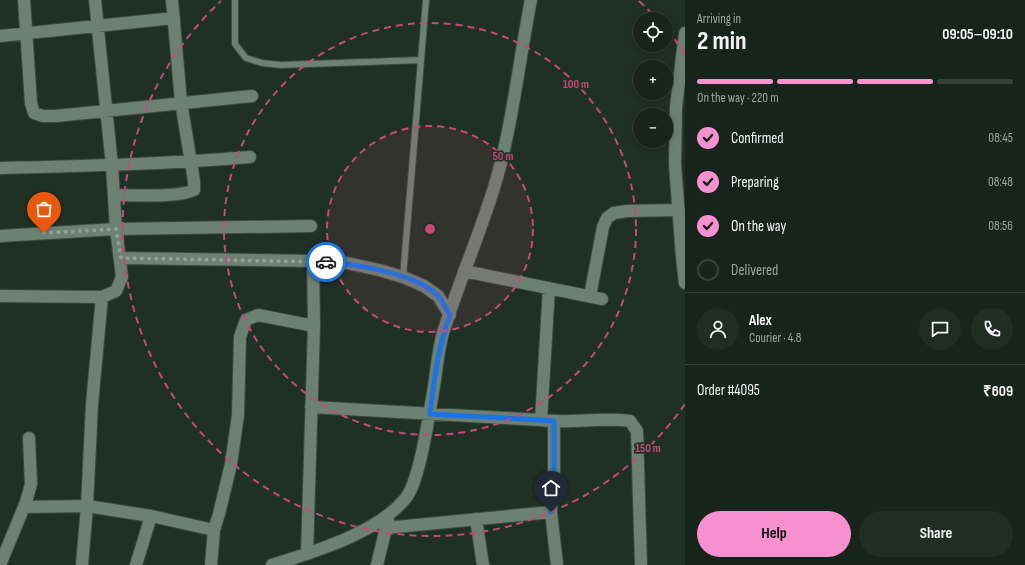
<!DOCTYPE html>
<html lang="en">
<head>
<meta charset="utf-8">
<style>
	:root { --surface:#17241b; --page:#202c24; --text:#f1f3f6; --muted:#9ea4a3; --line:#36413a; --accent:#f790ce }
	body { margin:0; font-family:"Sofia Sans Condensed",sans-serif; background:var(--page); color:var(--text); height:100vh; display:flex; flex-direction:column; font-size:15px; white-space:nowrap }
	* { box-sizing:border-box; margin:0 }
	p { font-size:13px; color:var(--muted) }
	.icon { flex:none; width:22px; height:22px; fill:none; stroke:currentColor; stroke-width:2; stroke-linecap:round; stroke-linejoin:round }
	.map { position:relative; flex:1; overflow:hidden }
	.details { display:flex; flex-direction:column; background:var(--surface); width:340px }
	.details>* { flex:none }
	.fabs { position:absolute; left:633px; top:12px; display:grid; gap:8px }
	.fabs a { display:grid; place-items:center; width:40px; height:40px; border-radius:50%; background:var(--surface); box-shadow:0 2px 10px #0003,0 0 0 1px var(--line); font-size:20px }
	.pin { position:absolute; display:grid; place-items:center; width:34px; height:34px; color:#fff; margin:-41px -17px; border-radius:50% 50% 50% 0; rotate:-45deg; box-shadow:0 0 4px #0007 }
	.pin .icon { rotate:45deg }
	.courier { position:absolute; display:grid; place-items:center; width:40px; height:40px; margin:-20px; border:3px solid #1a73e8; border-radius:50%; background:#fff; color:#222; box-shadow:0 1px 5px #0007 }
	.headline em { font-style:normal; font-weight:700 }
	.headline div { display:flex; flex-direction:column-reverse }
	.headline { display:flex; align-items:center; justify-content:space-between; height:68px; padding:0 12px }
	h1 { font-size:26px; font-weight:700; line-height:30px }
	.bar { display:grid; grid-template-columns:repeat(4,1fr); gap:6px 4px; align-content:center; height:48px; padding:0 12px }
	.bar i { height:5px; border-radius:3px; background:var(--line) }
	.bar .selected { background:var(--accent) }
	.bar p { grid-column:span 4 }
	.line { display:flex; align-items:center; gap:10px; padding:0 12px; border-top:1px solid var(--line) }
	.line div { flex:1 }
	.round { display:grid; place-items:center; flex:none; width:42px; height:42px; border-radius:21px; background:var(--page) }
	ol { padding:0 12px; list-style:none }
	li { display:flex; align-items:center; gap:12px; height:44px }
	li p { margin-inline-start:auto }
	li .icon { padding:4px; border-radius:50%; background:var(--accent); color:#111; stroke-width:4 }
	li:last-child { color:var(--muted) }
	li i { width:22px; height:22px; border:2px solid var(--line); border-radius:50% }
	.action { display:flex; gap:8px; margin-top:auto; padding:8px 12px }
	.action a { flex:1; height:46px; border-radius:24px; background:var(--accent); color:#111; font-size:16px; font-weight:700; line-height:46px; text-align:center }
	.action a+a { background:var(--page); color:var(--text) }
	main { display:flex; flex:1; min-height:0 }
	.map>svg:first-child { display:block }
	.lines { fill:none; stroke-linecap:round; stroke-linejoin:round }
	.lane-casing { stroke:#3c4b41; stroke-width:8 }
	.street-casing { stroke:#3c4b41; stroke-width:14 }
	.lane { stroke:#6d8173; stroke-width:6 }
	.street { stroke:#6d8173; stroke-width:12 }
	.done { stroke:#94a098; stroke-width:4; stroke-dasharray:0 7.2 }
	.route { stroke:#1a73e8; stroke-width:5 }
	.ring { fill:none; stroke:#c6497a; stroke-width:2; stroke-dasharray:7 5 }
	.centre { fill:#c6497a; stroke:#1f3024; stroke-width:2 }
	.ring-label { font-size:12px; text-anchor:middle; font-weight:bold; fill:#c6497a; stroke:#1f3024; stroke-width:3.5; stroke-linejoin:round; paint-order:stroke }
</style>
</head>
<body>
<main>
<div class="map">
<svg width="685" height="565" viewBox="0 0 685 565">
	<rect width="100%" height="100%" fill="#1f3024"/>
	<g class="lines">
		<g class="lane-casing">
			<path id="lane" d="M235 0V44L246 58 262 63 281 65 421 60
				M403 277 426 0"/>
		</g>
		<g class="street-casing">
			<path id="street" d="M24 0 31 103 34 113 43 116H56L252 96
				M685 33 676 107 675 164 682 257 685 283
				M0 36 174 18
				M0 168C83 166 166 164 250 157
				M114 195C134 195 178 198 194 190V181L181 102 172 0
				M0 236 116 229 311 226
				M121 258 313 261 347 263 379 270 403 277 424 286 438 296 450 315
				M464 271 602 299
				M0 296 102 297 116 291 122 277 116 229 112 166 95 0
				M590 296 603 227 607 218 614 213 627 211 679 210
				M311 407 541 420C570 424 600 417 630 421L637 431 641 565
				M541 420 549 288
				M554 421V477L551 512 557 565
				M24 507 87 506 151 516 214 530
				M476 519 483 565
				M385 528 551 512
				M307 554 314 326 313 261
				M0 565 26 502 31 484 29 438
				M82 565 87 506 92 404 102 297
				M136 565 151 516
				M211 565 214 530 219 514 231 464 238 415 240 337 246 320 258 315 314 326
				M272 565C314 552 377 533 405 499 413 490 417 472 420 461 426 436 430 411 434 386 437 368 438 350 443 333 459 281 481 232 496 181 513 122 519 60 531 0
				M377 565 388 520"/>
		</g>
		<use href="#lane" class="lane"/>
		<use href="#street" class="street"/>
	</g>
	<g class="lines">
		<path class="done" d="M44 233 116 229 121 258 326 262"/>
		<path class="route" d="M326 262C355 264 419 274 439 297 443 302 446 309 450 315 438 347 434 381 430 414L541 420 554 421V477L551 512"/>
	</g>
	<circle cx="430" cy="229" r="103" fill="#c6497a" fill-opacity=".12"/>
	<g class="ring">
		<circle cx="430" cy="229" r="103"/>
		<circle cx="430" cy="229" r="206"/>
		<path d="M685 404A309 309 0 1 1 221 1M639 1A309 309 0 0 1 656 18M667 30A309 309 0 0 1 685 54"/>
	</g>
	<circle cx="430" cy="229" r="6" class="centre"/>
	<g class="ring-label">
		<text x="576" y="88">100 m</text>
		<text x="503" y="160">50 m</text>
		<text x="648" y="452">150 m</text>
	</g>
</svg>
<div class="fabs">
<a><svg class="icon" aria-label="locate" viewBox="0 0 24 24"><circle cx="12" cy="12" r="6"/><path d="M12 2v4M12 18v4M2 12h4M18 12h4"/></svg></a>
<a>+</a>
<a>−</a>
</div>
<div class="pin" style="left:44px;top:233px;background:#ea580c"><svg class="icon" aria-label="bag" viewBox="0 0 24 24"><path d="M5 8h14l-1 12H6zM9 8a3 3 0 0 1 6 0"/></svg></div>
<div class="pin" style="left:551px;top:512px;background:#1f2937"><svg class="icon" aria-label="home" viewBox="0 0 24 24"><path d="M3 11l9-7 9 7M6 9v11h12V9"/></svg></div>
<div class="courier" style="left:326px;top:262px"><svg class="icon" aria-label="car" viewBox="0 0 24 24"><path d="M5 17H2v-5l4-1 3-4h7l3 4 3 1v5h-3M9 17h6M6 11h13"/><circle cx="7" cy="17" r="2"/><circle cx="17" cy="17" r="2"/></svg></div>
</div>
<section class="details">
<div class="headline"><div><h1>2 min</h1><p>Arriving in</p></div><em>09:05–09:10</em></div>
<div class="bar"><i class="selected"></i><i class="selected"></i><i class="selected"></i><i></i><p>On the way · 220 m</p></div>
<ol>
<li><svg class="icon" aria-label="check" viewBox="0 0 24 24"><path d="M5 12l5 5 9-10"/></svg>Confirmed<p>08:45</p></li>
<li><svg class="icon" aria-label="check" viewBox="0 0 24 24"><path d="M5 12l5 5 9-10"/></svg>Preparing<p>08:48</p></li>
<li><svg class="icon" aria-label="check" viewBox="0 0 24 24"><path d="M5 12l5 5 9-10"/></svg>On the way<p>08:56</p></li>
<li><i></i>Delivered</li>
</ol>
<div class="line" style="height:72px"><a class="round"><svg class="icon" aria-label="person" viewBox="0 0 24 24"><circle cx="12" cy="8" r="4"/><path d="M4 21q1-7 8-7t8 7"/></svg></a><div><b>Alex</b><p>Courier · 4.8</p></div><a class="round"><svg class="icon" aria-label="chat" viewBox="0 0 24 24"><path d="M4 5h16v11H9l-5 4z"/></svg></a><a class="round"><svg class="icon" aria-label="phone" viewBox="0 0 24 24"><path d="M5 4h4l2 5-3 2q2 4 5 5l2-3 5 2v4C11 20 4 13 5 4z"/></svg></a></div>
<div class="line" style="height:52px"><div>Order #4095</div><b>₹609</b></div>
<div class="action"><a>Help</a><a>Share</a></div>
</section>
</main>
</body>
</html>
